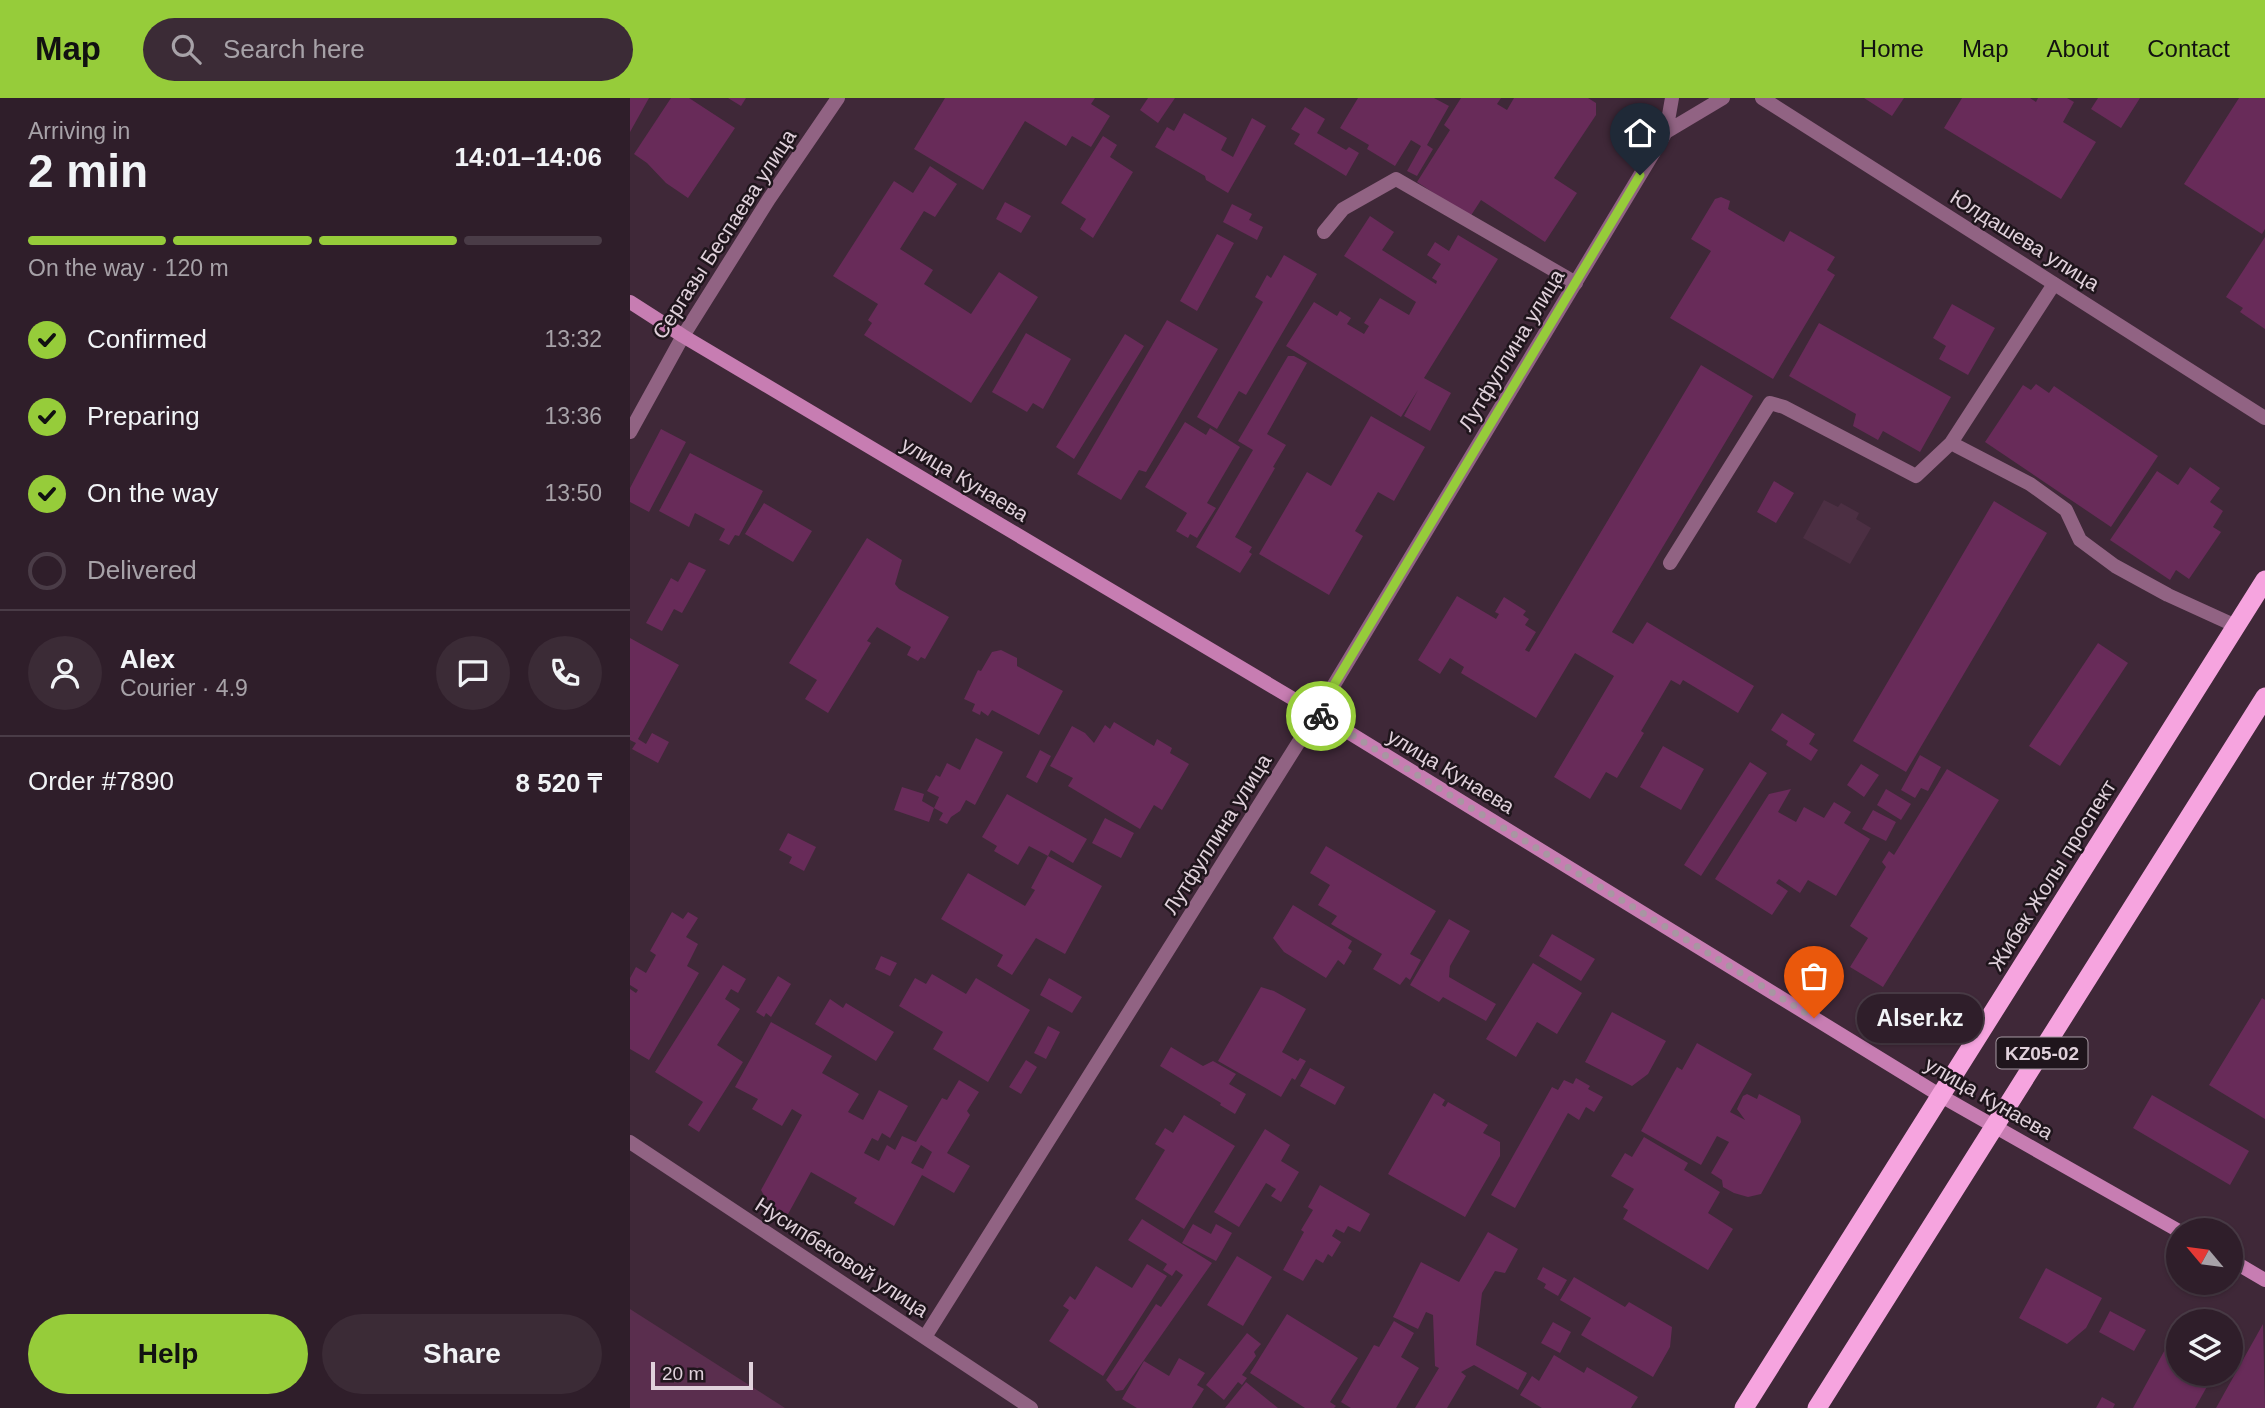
<!DOCTYPE html>
<html lang="en">
<head>
<meta charset="utf-8">
<style>
	:root { --surface:#2f1e2a; --page:#3b2b36; --text:#f1f3f6; --muted:#a7a2a8; --line:#4a3c47; --accent:#96cc3a }
	body { margin:0; font-family:Helvetica,sans-serif; background:var(--page); color:var(--text); height:100vh; display:flex; flex-direction:column; font-size:26px; white-space:nowrap }
	* { box-sizing:border-box; margin:0 }
	p { font-size:23px; color:var(--muted) }
	.icon { flex:none; width:38px; height:38px; fill:none; stroke:currentColor; stroke-width:2; stroke-linecap:round; stroke-linejoin:round }
	.map { position:relative; flex:1; overflow:hidden }
	.side { display:flex; flex-direction:column; background:var(--surface); width:630px }
	.side>* { flex:none }
	.needle { width:46px; rotate:299deg }
	.buttons { position:absolute; left:1536px; top:1120px; display:grid; gap:14px }
	.buttons a { display:grid; place-items:center; width:77px; height:77px; border-radius:50%; background:var(--surface); box-shadow:0 2px 5px #0004,0 0 0 2px var(--line); font-size:35px }
	.scale { position:absolute; left:21px; bottom:18px; width:102px; box-sizing:border-box; padding-left:7px; border:4px solid #e0d1db; border-top:0; font-size:19px; line-height:24px; white-space:nowrap; color:#e0d1db; -webkit-text-stroke:5px #1f151c; paint-order:stroke }
	.pin { position:absolute; display:grid; place-items:center; width:60px; height:60px; color:#fff; margin:-72px -30px; border-radius:50% 50% 50% 0; rotate:-45deg; box-shadow:0 0 7px #0007 }
	.pin .icon { rotate:45deg }
	.courier { position:absolute; display:grid; place-items:center; width:70px; height:70px; margin:-35px; border:5px solid #96cc3a; border-radius:50%; background:#fff; color:#222; box-shadow:0 2px 9px #0007 }
	.bubble { position:absolute; height:49px; border-radius:24px; background:var(--surface); box-shadow:0 2px 5px #0004,0 0 0 2px var(--line); font-size:23px; font-weight:700; line-height:49px; text-align:center }
	.overview em { font-style:normal; font-weight:700 }
	.overview div { display:flex; flex-direction:column-reverse }
	.overview { display:flex; align-items:center; justify-content:space-between; height:119px; padding:0 28px }
	h1 { font-size:46px; font-weight:700; line-height:52px }
	.bar { display:grid; grid-template-columns:repeat(4,1fr); gap:10px 7px; align-content:center; height:84px; padding:0 28px }
	.bar i { height:9px; border-radius:5px; background:var(--line) }
	.bar .current { background:var(--accent) }
	.bar p { grid-column:span 4 }
	.line { display:flex; align-items:center; gap:18px; padding:0 28px; border-top:2px solid var(--line) }
	.line div { flex:1 }
	.round { display:grid; place-items:center; flex:none; width:74px; height:74px; border-radius:37px; background:var(--page) }
	ol { padding:0 28px; list-style:none }
	li { display:flex; align-items:center; gap:21px; height:77px }
	li p { margin-inline-start:auto }
	li .icon { padding:7px; border-radius:50%; background:var(--accent); color:#111; stroke-width:4 }
	li:last-child { color:var(--muted) }
	li i { width:38px; height:38px; border:4px solid var(--line); border-radius:50% }
	.primary-button { display:flex; gap:14px; margin-top:auto; padding:14px 28px }
	.primary-button a { flex:1; height:80px; border-radius:42px; background:var(--accent); color:#111; font-size:28px; font-weight:700; line-height:80px; text-align:center }
	.primary-button a+a { background:var(--page); color:var(--text) }
	header { display:flex; align-items:center; gap:42px; box-sizing:border-box; height:98px; padding:0 35px; background:var(--accent); color:#111 }
	header strong { font-size:33px }
	nav { display:flex; gap:38px; margin-inline-start:auto; font-size:24px }
	.search { width:490px; height:63px; background:var(--page); display:flex; align-items:center; gap:18px; box-sizing:border-box; padding:0 24px; border-radius:38px; color:var(--muted); font-size:26px }
	main { display:flex; flex:1; min-height:0 }
	.map>svg:first-child { display:block }
	.built { fill:#4c2f43 }
	.green { fill:#5a2e4e }
	.building { fill:#682b59; fill-rule:evenodd }
	.lines { fill:none; stroke-linecap:round; stroke-linejoin:round }
	.service { stroke:#916383; stroke-width:14 }
	.minor { stroke:#916383; stroke-width:14 }
	.secondary { stroke:#c77db2; stroke-width:14 }
	.trunk { stroke:#f6a4df; stroke-width:19 }
	.done { stroke:#a896a2; stroke-width:7; stroke-dasharray:0 12.6 }
	.route { stroke:#96cc3a; stroke-width:9 }
	.labels { text-anchor:middle; dominant-baseline:central; stroke-width:5; stroke-linejoin:round; paint-order:stroke }
	.shield { fill:#1f151c; stroke:#a699a2; stroke-width:2 }
	.shield-label { font-size:19px; font-weight:bold; fill:#e0d1db }
	.street-label { font-size:21px; fill:#e0d1db; stroke:#1f151c }
</style>
</head>
<body>
<header>
<strong>Map</strong>
<div class="search"><svg class="icon" aria-label="search" viewBox="0 0 24 24"><circle cx="10" cy="10" r="6"/><path d="M15 15l6 6"/></svg>Search here</div>
<nav><a>Home</a><a>Map</a><a>About</a><a>Contact</a></nav>
</header>
<main>
<section class="side">
<div class="overview"><div><h1>2 min</h1><p>Arriving in</p></div><em>14:01–14:06</em></div>
<div class="bar"><i class="current"></i><i class="current"></i><i class="current"></i><i></i><p>On the way · 120 m</p></div>
<ol>
<li><svg class="icon" aria-label="check" viewBox="0 0 24 24"><path d="M5 12l5 5 9-10"/></svg>Confirmed<p>13:32</p></li>
<li><svg class="icon" aria-label="check" viewBox="0 0 24 24"><path d="M5 12l5 5 9-10"/></svg>Preparing<p>13:36</p></li>
<li><svg class="icon" aria-label="check" viewBox="0 0 24 24"><path d="M5 12l5 5 9-10"/></svg>On the way<p>13:50</p></li>
<li><i></i>Delivered</li>
</ol>
<div class="line" style="height:126px"><a class="round"><svg class="icon" aria-label="person" viewBox="0 0 24 24"><circle cx="12" cy="8" r="4"/><path d="M4 21q1-7 8-7t8 7"/></svg></a><div><b>Alex</b><p>Courier · 4.9</p></div><a class="round"><svg class="icon" aria-label="chat" viewBox="0 0 24 24"><path d="M4 5h16v11H9l-5 4z"/></svg></a><a class="round"><svg class="icon" aria-label="phone" viewBox="0 0 24 24"><path d="M5 4h4l2 5-3 2q2 4 5 5l2-3 5 2v4C11 20 4 13 5 4z"/></svg></a></div>
<div class="line" style="height:91px"><div>Order #7890</div><b>8 520 ₸</b></div>
<div class="primary-button"><a>Help</a><a>Share</a></div>
</section>
<div class="map">
<svg width="1635" height="1310" viewBox="0 0 1635 1310">
	<rect width="100%" height="100%" fill="#3f2838"/>
	<path class="built" d="M1194 402 1208 409 1211 405 1229 415 1226 421 1241 430 1220 466 1173 440Z"/>
	<path class="green" d="M0 1211 155 1310H0Z"/>
	<path class="building" d="M0 0H19L0 34Z
		M41 0H59L105 30 58 100 36 85 17 65 4 56Z
		M98 0H116L111 8Z
		M315 0H465L461 6 480 18 461 49 442 38 436 48 395 23 353 92 284 51Z
		M518 0H545L528 25 510 12Z
		M728 0H804L819 8 797 47 803 51 787 78 777 73 791 48 781 42 765 68 737 51 739 47 710 30Z
		M831 0H871L867 6 877 12 884 0H958L966 5V17L924 80 947 95 915 144 851 102 840 119 787 84 820 32 814 27Z
		M1234 0H1274L1262 18Z
		M1332 0H1400L1406 4 1408 0H1437L1444 4 1433 24 1466 44 1431 101 1314 30Z
		M1468 0H1510L1491 30 1461 11Z
		M1609 0H1635V131L1632 136 1554 86Z
		M675 9 695 21 687 35 716 52 719 49 729 55 716 78 664 46 670 36 661 31Z
		M554 15 597 40 591 52 603 59 622 20 636 28 598 95 576 82 575 78 525 49 537 29 544 33Z
		M473 38 487 47 480 59 503 74 463 140 450 131 456 121 431 105Z
		M300 68 327 86 305 119 294 113 270 151 303 172 294 186 341 216 369 174 408 199 341 305 234 237 242 225 238 222 248 206 203 178 264 83 283 95Z
		M1091 99 1100 103 1098 111 1154 144 1160 133 1205 159 1197 172 1205 177 1143 281 1040 220 1081 153 1061 141 1085 101Z
		M375 104 401 118 391 135 366 121Z
		M602 106 622 116 619 122 633 129 627 142 593 124Z
		M740 118 764 134 752 152 806 186 807 183 802 180 811 166 797 157 805 144 819 153 828 137 868 161 794 280 821 295 800 333 774 318 788 292 771 319 656 248 684 204 707 218 710 213 721 220 717 226 734 236 739 228 734 225 750 200 779 217 786 204 714 158Z
		M587 136 604 145 567 213 550 203Z
		M1635 139V231L1610 214 1613 210 1596 199Z
		M654 157 687 176 616 297 609 293 587 331 567 319 633 204 625 199 637 177 641 180Z
		M1322 206 1365 230 1338 277 1309 261 1316 248 1303 240Z
		M537 222 588 251 516 374 509 372 491 402 447 376Z
		M1189 225 1321 299 1290 354 1253 333 1248 342 1223 328 1226 316 1159 278Z
		M396 235 441 261 413 311 403 305 397 314 362 294Z
		M495 236 514 248 444 361 426 349Z
		M658 258H664L677 265 637 336 656 347 643 369 645 370 605 439 622 449 619 454 622 456 610 475 566 449 623 352 608 343Z
		M1071 267 1123 298 982 534 1003 546 1017 524 1124 588 1108 615 1053 582 1050 587 1041 582 1011 633 1014 635 987 680 976 674 960 701 924 679 984 578 945 555 906 620 831 575 834 569 820 560 810 576 788 562 827 498 866 521 869 516 865 514 874 499 896 513 893 517 899 521 895 527 906 534 895 552 899 554Z
		M1406 286 1419 295 1424 288 1528 358 1481 429 1355 344 1393 287 1401 292Z
		M741 318 795 349 764 403 748 394 725 433 733 438 699 497 629 456 677 374 701 388Z
		M555 324 576 337 580 330 610 349 577 405 586 410 567 440 560 436 558 440 546 433 557 415 515 389Z
		M31 331 56 344 19 414 0 404V390Z
		M60 355 133 393 109 438 105 437 99 447 89 442 95 431 65 415 59 429 29 413Z
		M1560 369 1590 390 1580 404 1593 413 1583 429 1591 434 1559 481 1546 472 1540 482 1480 442 1527 373 1548 387Z
		M1144 383 1164 395 1146 425 1127 414Z
		M1364 403 1417 435 1276 674 1223 643Z
		M134 405 182 433 163 464 115 436Z
		M237 440 272 462 265 486 269 491 319 519 295 561 291 559 288 563 277 557 281 549 247 529 237 543 241 545 198 615 175 601 187 582 159 565Z
		M59 464 76 472 52 515 44 511 32 533 16 525 41 480 48 484Z
		M0 540 49 567 8 641 16 646 22 635 39 644 28 665 2 651 6 645 0 642Z
		M1468 545 1498 565 1430 668 1399 648Z
		M371 552 387 560V568L433 593 409 637 362 612 358 618 351 613 350 617 342 613 345 606 334 601 348 572 351 573 362 554Z
		M1152 615 1185 636 1179 646 1188 652 1181 663 1156 647 1158 643 1141 632Z
		M484 624 524 648 527 641 542 650 540 655 559 666 532 712 524 707 510 731 438 688 443 680 420 668 442 628 455 635 464 645 475 627 480 631Z
		M346 640 373 654 345 707 336 702 330 713 321 719 317 726 309 722 313 715 304 710 309 699 297 693 306 677 310 679 317 665 330 672Z
		M1033 648 1074 671 1051 712 1010 689Z
		M410 652 421 658 407 685 396 679Z
		M1290 657 1311 669 1298 693 1291 690 1285 700 1271 692Z
		M1120 664 1137 675 1071 778 1054 767Z
		M1231 666 1249 677 1234 699 1217 687Z
		M1317 671 1369 702 1253 889 1220 869 1238 840 1220 828 1256 769 1252 764 1259 753 1264 757Z
		M272 689 294 696 292 703 304 710 299 724 264 712Z
		M1161 691 1148 714 1166 724 1174 709 1194 720 1204 704 1221 714 1214 725 1240 741 1206 798 1178 782 1170 795 1149 781 1146 785 1158 793 1142 817 1085 781 1139 696Z
		M1256 691 1281 706 1271 722 1247 707Z
		M377 696 457 741 443 765 421 752 418 758 399 748 388 767 364 753 367 748 352 739Z
		M1243 712 1266 724 1256 743 1232 731Z
		M475 720 504 735 491 760 462 745Z
		M158 735 186 749 174 773 159 765 162 759 149 752Z
		M696 748 806 813 780 856 791 862 780 882 776 879 770 887 743 871 752 856 701 826 707 818 688 807 700 787 680 775Z
		M418 758 472 788 435 856 406 840 382 877 367 868 373 857 311 821 338 775 395 808 405 792 401 790Z
		M663 807 722 843 718 850 722 853 714 867 708 862 696 880 654 854 643 840Z
		M42 814 53 821 58 814 68 820 56 839 68 846 57 868 69 875 19 962 0 951V891L6 895 8 892 0 887V880L6 869 16 875 26 857 20 853Z
		M819 821 840 833 820 868 819 879 866 906 856 923 813 899 809 904 780 887Z
		M922 836 965 861 951 883 909 858Z
		M251 858 267 865 260 878 245 871Z
		M903 865 952 895 927 936 907 924 886 959 856 941Z
		M93 867 116 881 108 895 101 891 95 901 110 911 87 947 113 964 69 1034 58 1027 73 1004 25 974Z
		M302 876 336 896 346 880 400 912 358 984 303 951 313 934 269 908 285 880 296 886Z
		M148 878 161 886 141 919 136 915 134 919 126 914Z
		M419 880 452 899 442 915 410 897Z
		M631 889 644 893 676 911 652 954 668 963 670 960 676 963 665 982 662 980 651 999 588 963Z
		M1632 900 1635 902V1021L1579 987Z
		M200 901 213 910 216 905 264 934 246 963 185 926Z
		M982 914 1036 943 1018 976 1002 988 955 964Z
		M141 924 202 958 192 975 229 996 218 1014 233 1022 249 992 278 1008 260 1040 252 1035 248 1043 242 1040 234 1055 249 1063 257 1047 265 1052 272 1038 286 1044 312 1000 317 1002 329 982 349 994 337 1013 340 1017 317 1055 340 1068 324 1095 292 1077 264 1128 224 1105 227 1100 181 1074 157 1118 143 1111 144 1105 136 1101 131 1092 172 1017 162 1011 152 1028 122 1011 128 1001 105 989ZM291 1047 302 1054 293 1071 281 1065Z
		M418 928 430 934 416 961 404 955Z
		M1067 945 1122 976 1100 1014 1115 1022 1107 1011 1113 998 1117 996 1127 1001 1129 996 1170 1018 1171 1024 1131 1096 1118 1099 1104 1095 1093 1089 1092 1082 1081 1075 1099 1044 1087 1038 1071 1067 1011 1033 1047 969 1052 972Z
		M541 949 573 968 583 963 606 976 599 986 616 996 605 1016 590 1007 591 1005 530 968Z
		M396 962 407 969 391 996 379 989Z
		M680 970 715 989 705 1007 670 988Z
		M946 980 960 988 958 991 973 999 964 1014 956 1009 949 1022 938 1015 885 1110 861 1097 922 989 928 992 934 982 943 986Z
		M804 995 815 1002 812 1007 815 1009 818 1004 858 1027 853 1035 870 1044V1058L835 1119 758 1076Z
		M1522 997 1619 1053 1600 1087 1503 1030Z
		M554 1017 605 1048 554 1131 505 1101 535 1052 525 1046 535 1030 543 1035Z
		M635 1031 660 1047 651 1063 669 1074 651 1104 641 1098 646 1091 636 1085 609 1129 584 1114Z
		M1014 1039 1058 1065 1054 1072 1090 1094 1078 1115 1103 1131 1078 1172 993 1121 998 1112 993 1109 1004 1091 981 1078 995 1055 1002 1059Z
		M690 1087 740 1116 730 1134 718 1128 714 1135 706 1131 702 1138 711 1144 702 1159 698 1156 693 1165 686 1161 673 1183 653 1172 674 1134 671 1132 683 1112 678 1109Z
		M512 1121 582 1165 493 1292 486 1293 476 1282 526 1206 531 1209 553 1177 546 1172 542 1178 533 1172 537 1166 498 1142Z
		M563 1126 581 1136 586 1126 602 1135 586 1163 552 1145Z
		M858 1134 888 1151 875 1175 865 1173 852 1195 846 1247 897 1275 888 1292 844 1267 831 1274 836 1278 817 1310H785L809 1270 805 1268 803 1217 796 1214 788 1231 763 1219 791 1164 829 1184Z
		M607 1158 642 1179 613 1228 577 1207Z
		M517 1166 537 1178 473 1278 419 1243 439 1212 433 1208 440 1198 445 1202 466 1168 502 1190Z
		M913 1169 937 1182 928 1198 914 1190 916 1186 907 1181Z
		M1416 1170 1472 1200 1456 1230 1437 1246 1389 1220Z
		M944 1179 995 1209 999 1204 1042 1229 1040 1249 1023 1279 951 1237 961 1220 930 1202Z
		M1480 1213 1516 1232 1504 1253 1469 1234Z
		M657 1216 728 1260 700 1304 706 1308 704 1310H675L620 1275Z
		M764 1223 784 1235 771 1259 789 1270 766 1310H721L711 1304 744 1247 749 1249Z
		M923 1224 941 1234 930 1255 911 1245Z
		M1633 1226 1635 1310H1586Z
		M617 1235 631 1246 624 1254 626 1258 612 1277 617 1280 612 1287 608 1284 594 1302 576 1287Z
		M1537 1248 1549 1254V1276H1584L1565 1310H1503Z
		M924 1257 954 1275 957 1269 1008 1299 1001 1310H912L890 1297 902 1278 909 1283Z
		M549 1260 575 1275 567 1287 574 1291 562 1310H507L492 1301 514 1263 539 1278Z
		M616 1284 648 1310H595Z
		M1472 1299 1485 1306 1483 1310H1466Z"/>
	<g class="lines">
		<path class="service" d="M694 134 713 111 766 81 946 185
			M1321 345 1424 186
			M1040 465 1140 305 1154 309 1286 378 1321 345 1400 386 1436 412 1450 442 1485 468 1538 497 1606 528"/>
		<path class="minor" d="M1132 0 1635 320
			M1036 34 1093 0
			M0 334 53 238 139 101 208 0
			M0 1044 401 1310
			M295 1239 687 615 1036 34 1042 0"/>
		<path class="secondary" d="M0 204 53 238 687 615 1311 998 1549 1133
			M1601 1162 1635 1182"/>
		<path class="trunk" d="M1114 1310 1635 482
			M1187 1310 1635 599"/>
	</g>
	<g class="lines">
		<path class="done" d="M691 618 1184 920"/>
		<path class="route" d="M691 618 687 615 1010 77"/>
	</g>
	<g class="labels">
		<rect class="shield" x="1366.5" y="939.5" width="91" height="31" rx="5"/>
		<g class="shield-label">
			<text x="1412" y="955">KZ05-02</text>
		</g>
		<g class="street-label">
			<text transform="translate(94 136) rotate(-57)">Сергазы Беспаева улица</text>
			<text transform="translate(1395 142) rotate(32)">Юлдашева улица</text>
			<text transform="translate(881 252) rotate(-59)">Лутфуллина улица</text>
			<text transform="translate(335 381) rotate(31)">улица Кунаева</text>
			<text transform="translate(821 673) rotate(31)">улица Кунаева</text>
			<text transform="translate(587 736) rotate(-58)">Лутфуллина улица</text>
			<text transform="translate(1422 777) rotate(-58)">Жибек Жолы проспект</text>
			<text transform="translate(1359 1000) rotate(30)">улица Кунаева</text>
			<text transform="translate(212 1159) rotate(33)">Нусипбековой улица</text>
		</g>
	</g>
</svg>
<div class="buttons">
<a><svg class="needle" viewBox="-14 -14 28 28"><path d="M0-13l5 13h-10z" fill="#e53935"/><path d="M0 13l5-13h-10z" fill="#a7a2a8"/></svg></a>
<a><svg class="icon" aria-label="layers" viewBox="0 0 24 24"><path d="M12 4l9 5-9 5-9-5zM3 14l9 5 9-5"/></svg></a>
</div>
<div class="scale">20 m</div>
<div class="pin" style="left:1184px;top:920px;background:#ea580c"><svg class="icon" aria-label="bag" viewBox="0 0 24 24"><path d="M5 8h14l-1 12H6zM9 8a3 3 0 0 1 6 0"/></svg></div>
<div class="pin" style="left:1010px;top:77px;background:#1f2937"><svg class="icon" aria-label="home" viewBox="0 0 24 24"><path d="M3 11l9-7 9 7M6 9v11h12V9"/></svg></div>
<div class="courier" style="left:691px;top:618px"><svg class="icon" aria-label="bike" viewBox="0 0 24 24"><circle cx="6" cy="16" r="4"/><circle cx="18" cy="16" r="4"/><path d="M6 16l4-8h5l3 8M10 8l3 8H6M13 5h3"/></svg></div>
<div class="bubble" style="left:1227px;top:896px;width:126px">Alser.kz</div>
</div>
</main>
</body>
</html>
